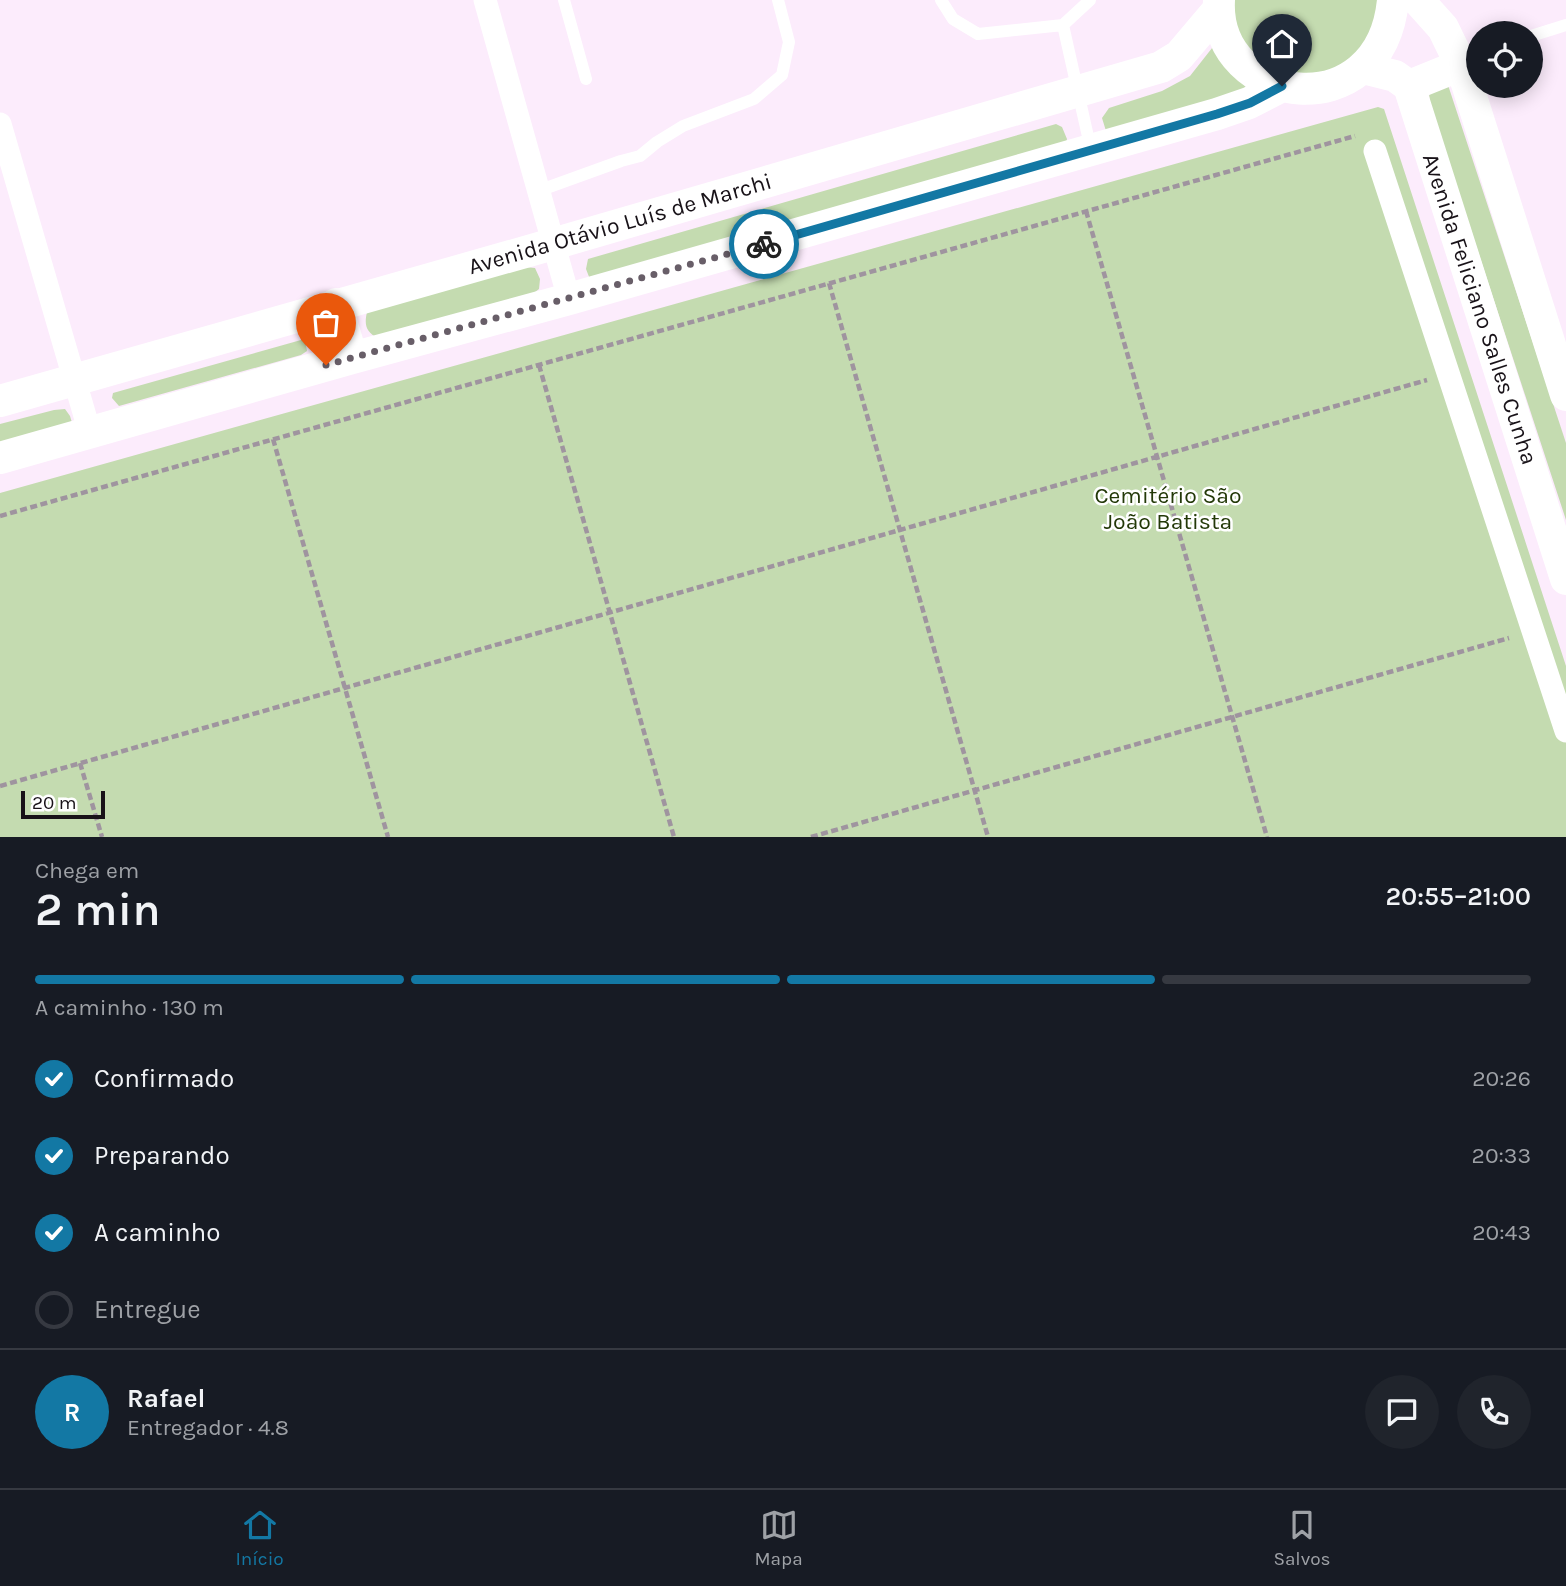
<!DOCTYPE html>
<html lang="pt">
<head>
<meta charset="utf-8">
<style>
	:root { --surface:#171b24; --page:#20242c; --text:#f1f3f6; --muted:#9ea1a6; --line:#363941; --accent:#1378a4 }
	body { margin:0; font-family:Karla,sans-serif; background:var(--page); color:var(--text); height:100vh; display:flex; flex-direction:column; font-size:26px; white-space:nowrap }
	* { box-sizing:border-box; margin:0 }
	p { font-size:23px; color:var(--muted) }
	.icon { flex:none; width:38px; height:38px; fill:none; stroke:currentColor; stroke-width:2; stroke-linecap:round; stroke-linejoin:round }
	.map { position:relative; height:837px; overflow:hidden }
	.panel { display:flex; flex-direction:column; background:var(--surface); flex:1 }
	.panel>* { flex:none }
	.buttons { position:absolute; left:1466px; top:21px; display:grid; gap:14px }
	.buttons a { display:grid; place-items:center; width:77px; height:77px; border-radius:50%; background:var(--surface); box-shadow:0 4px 18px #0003; font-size:35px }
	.scale { position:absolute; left:21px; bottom:18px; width:84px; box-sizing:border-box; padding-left:7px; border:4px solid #181218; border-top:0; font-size:19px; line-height:24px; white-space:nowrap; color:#181218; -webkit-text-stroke:5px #fff; paint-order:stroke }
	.pin { position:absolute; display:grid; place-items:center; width:60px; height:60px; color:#fff; margin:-72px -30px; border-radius:50% 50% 50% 0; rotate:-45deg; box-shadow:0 0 7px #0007 }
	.pin .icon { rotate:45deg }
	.courier { position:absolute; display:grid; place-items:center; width:70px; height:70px; margin:-35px; border:5px solid #1378a4; border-radius:50%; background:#fff; color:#222; box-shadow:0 2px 9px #0007 }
	.headline em { font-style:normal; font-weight:600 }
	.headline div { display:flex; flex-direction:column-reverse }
	.headline { display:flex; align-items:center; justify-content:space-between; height:119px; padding:0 35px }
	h1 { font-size:46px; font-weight:600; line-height:52px }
	.bar { display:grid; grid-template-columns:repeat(4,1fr); gap:10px 7px; align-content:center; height:84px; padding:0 35px }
	.bar i { height:9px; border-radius:5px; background:var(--line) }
	.bar .selected { background:var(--accent) }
	.bar p { grid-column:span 4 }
	.line { display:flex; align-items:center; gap:18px; padding:0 35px; border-top:2px solid var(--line) }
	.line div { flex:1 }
	.round { display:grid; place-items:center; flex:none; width:74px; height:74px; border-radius:37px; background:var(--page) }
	ol { padding:0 35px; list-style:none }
	li { display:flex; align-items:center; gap:21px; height:77px }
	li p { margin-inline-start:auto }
	li .icon { padding:7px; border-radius:50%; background:var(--accent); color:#fff; stroke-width:4 }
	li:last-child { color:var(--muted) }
	li i { width:38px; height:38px; border:4px solid var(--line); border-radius:50% }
	.dock { display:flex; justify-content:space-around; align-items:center; height:98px; border-top:2px solid var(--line); background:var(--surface); font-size:19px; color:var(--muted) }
	.dock a { display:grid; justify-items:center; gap:4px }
	.dock .selected { color:var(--accent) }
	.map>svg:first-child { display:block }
	.green { fill:#c4dbb0 }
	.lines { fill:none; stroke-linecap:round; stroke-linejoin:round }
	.path { stroke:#9f949f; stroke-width:4.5; stroke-dasharray:7 3.5; stroke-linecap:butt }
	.lane { stroke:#fff; stroke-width:12 }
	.street { stroke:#fff; stroke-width:23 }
	.secondary { stroke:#fff; stroke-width:32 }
	.done { stroke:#685e68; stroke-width:7; stroke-dasharray:0 12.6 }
	.route { stroke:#1378a4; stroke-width:9 }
	.labels { text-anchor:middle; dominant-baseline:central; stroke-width:5; stroke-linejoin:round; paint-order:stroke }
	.street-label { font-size:23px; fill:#181218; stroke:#fff }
	.park-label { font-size:23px; fill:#233908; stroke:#fff }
</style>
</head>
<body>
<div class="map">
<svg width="1566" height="837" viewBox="0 0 1566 837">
	<rect width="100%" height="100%" fill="#fcecfc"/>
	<path class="green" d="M1232 0H1378C1375 102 1230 95 1232 0Z
		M1216 43 1252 96 1106 131 1102 118 1109 108 1162 91 1190 76Z
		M1448 85 1566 443V520L1430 105 1429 93Z
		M1378 107 1384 109 1566 666V837H0V493Z
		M1056 124 1062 127 1067 139 1064 150 591 282 586 269 588 259Z
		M525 267 535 268 540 279 539 289 530 296 378 338C366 332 364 325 367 312Z
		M301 340H305L307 351 301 355 119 406 112 398 113 393Z
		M65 409 70 416 73 426 0 455V424L54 410Z"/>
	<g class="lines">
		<path class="path" d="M1086 211 1267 837
			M829 283 988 837
			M539 365 674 837
			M273 439 388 837
			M0 516 1355 136
			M80 763 102 837
			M0 786 1427 380
			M811 837 1509 638"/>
		<path class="lane" d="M564 0 586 79
			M941 0 953 19 978 34 1063 25 1090 0
			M1063 25 1091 150
			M1531 36 1566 25
			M538 191 621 161 640 156 657 142 683 126 754 99 782 75 789 42 778 0"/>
		<path class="street" d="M485 0 569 299
			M0 124 90 433
			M1375 151 1566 731"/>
		<path class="secondary" d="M1219 0C1213 106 1381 130 1393 0
			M1418 0 1443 28 1461 65 1566 395
			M1363 68 1395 76 1409 86 1566 579
			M1409 86 1461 65
			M336 304 352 358
			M0 401 553 244 1161 67 1179 56 1218 10
			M0 458 352 358 569 299 1217 114 1249 103 1282 86"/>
	</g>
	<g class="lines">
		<path class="done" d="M326 365 764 244"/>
		<path class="route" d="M764 244 1217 114 1250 103 1282 86"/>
	</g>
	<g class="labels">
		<g class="street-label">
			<text transform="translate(620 224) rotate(-16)">Avenida Otávio Luís de Marchi</text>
			<text transform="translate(1480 309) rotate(72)">Avenida Feliciano Salles Cunha</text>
		</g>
		<g class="park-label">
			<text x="1168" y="495">Cemitério São<tspan x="1168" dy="26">João Batista</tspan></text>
		</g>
	</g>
</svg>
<div class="buttons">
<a><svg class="icon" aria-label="locate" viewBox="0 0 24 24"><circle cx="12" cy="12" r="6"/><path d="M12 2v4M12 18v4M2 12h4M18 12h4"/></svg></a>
</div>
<div class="scale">20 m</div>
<div class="pin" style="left:326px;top:365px;background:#ea580c"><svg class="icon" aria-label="bag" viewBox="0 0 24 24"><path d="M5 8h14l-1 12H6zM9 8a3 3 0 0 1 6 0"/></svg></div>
<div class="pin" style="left:1282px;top:86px;background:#1f2937"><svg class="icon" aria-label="home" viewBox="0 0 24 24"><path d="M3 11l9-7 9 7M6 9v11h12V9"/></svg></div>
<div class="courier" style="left:764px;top:244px"><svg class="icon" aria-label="bike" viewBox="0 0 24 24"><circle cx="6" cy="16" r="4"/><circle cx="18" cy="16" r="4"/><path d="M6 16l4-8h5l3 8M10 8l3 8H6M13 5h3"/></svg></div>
</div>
<section class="panel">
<div class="headline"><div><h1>2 min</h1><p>Chega em</p></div><em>20:55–21:00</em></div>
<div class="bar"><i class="selected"></i><i class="selected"></i><i class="selected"></i><i></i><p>A caminho · 130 m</p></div>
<ol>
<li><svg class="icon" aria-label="check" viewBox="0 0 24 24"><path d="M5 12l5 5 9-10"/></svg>Confirmado<p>20:26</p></li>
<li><svg class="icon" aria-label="check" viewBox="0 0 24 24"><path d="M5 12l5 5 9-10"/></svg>Preparando<p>20:33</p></li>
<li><svg class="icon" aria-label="check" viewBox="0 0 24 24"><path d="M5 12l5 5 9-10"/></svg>A caminho<p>20:43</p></li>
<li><i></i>Entregue</li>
</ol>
<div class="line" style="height:126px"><b class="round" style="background:var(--accent);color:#fff">R</b><div><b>Rafael</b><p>Entregador · 4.8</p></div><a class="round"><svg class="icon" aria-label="chat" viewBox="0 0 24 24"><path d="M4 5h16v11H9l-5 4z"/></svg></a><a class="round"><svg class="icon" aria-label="phone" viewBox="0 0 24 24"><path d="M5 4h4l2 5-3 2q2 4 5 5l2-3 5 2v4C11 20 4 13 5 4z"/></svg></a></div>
</section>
<nav class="dock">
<a class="selected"><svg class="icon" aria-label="home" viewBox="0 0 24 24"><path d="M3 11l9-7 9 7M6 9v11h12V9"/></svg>Início</a>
<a><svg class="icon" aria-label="map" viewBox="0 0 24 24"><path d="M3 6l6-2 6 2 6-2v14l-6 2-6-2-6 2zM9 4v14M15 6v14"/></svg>Mapa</a>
<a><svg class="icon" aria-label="saved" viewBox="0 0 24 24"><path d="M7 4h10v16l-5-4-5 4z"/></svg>Salvos</a>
</nav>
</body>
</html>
